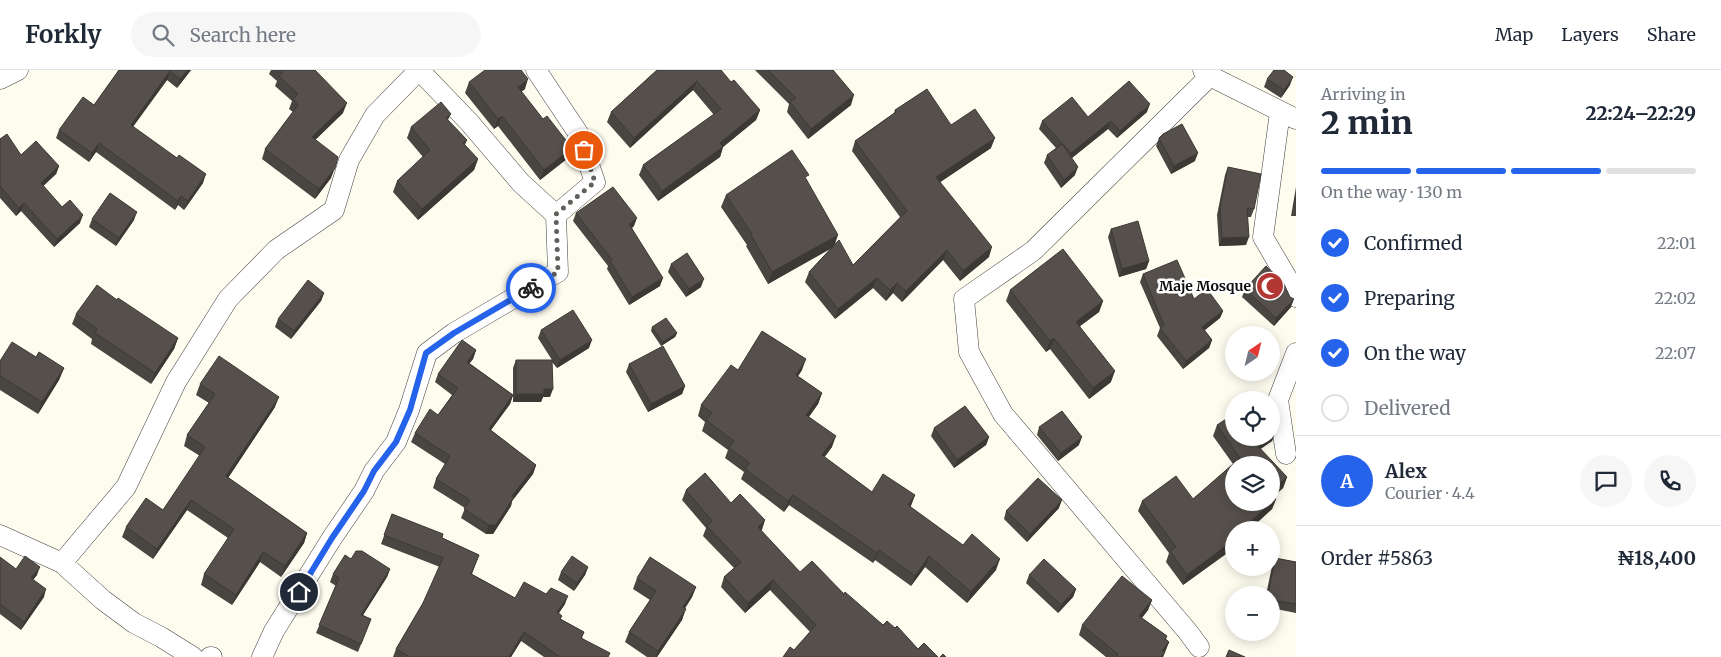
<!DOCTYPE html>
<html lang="en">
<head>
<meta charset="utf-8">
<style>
	:root { --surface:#fff; --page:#f6f6f7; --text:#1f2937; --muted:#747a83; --line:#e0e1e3; --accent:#2563eb }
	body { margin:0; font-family:Merriweather,serif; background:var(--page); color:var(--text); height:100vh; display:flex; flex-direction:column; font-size:19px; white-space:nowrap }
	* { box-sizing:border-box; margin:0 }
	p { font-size:16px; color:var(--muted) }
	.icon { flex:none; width:28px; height:28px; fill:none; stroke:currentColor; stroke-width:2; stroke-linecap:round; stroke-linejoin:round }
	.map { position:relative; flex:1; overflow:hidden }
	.sheet { display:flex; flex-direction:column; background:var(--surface); width:425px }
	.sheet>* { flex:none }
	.needle { width:32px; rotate:35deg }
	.fabs { position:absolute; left:1225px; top:256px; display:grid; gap:10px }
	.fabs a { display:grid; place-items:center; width:55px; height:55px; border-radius:50%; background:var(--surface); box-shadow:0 2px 12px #0003; font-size:25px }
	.pin { position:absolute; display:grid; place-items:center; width:42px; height:42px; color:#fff; margin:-21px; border:2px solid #fff; border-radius:50%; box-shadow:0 1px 5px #0007 }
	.courier { position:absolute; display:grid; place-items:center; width:50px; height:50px; margin:-25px; border:4px solid #2563eb; border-radius:50%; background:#fff; color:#222; box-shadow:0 1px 6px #0007 }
	.overview em { font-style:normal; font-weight:800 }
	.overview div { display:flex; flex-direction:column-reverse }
	.overview { display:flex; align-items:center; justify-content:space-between; height:85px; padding:0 25px }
	h1 { font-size:32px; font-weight:800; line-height:38px }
	.bar { display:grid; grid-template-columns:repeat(4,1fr); gap:8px 5px; align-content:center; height:60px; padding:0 25px }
	.bar i { height:6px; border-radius:4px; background:var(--line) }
	.bar .on { background:var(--accent) }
	.bar p { grid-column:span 4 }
	.line { display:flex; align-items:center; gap:12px; padding:0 25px; border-top:1px solid var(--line) }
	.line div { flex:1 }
	.round { display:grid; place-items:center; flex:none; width:52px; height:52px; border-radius:26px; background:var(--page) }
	ol { padding:0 25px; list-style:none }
	li { display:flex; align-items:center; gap:15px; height:55px }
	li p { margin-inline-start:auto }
	li .icon { padding:5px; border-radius:50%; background:var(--accent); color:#fff; stroke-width:4 }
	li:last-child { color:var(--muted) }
	li i { width:28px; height:28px; border:2px solid var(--line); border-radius:50% }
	header { display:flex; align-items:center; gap:30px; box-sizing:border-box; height:70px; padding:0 25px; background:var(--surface); border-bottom:1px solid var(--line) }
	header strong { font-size:24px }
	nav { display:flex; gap:28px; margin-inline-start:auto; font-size:18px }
	.search { width:350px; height:45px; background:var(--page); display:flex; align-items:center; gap:12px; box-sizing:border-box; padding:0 18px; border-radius:28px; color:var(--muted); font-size:19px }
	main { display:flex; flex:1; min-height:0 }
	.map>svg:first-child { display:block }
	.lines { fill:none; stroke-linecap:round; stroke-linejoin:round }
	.minor-casing { stroke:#404040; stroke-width:21 }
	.minor { stroke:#fff; stroke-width:20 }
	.wall { fill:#494540 }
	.shaded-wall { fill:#3c3834 }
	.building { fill:#55504b; stroke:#3c3834 }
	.done { stroke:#61615c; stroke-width:5; stroke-dasharray:0 9 }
	.route { stroke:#2563eb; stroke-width:6 }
	.labels { text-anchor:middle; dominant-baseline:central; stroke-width:5; stroke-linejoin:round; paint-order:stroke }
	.poi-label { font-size:14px; font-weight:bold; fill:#0d0d0d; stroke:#fff; text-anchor:end }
</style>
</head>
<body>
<header>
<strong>Forkly</strong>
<div class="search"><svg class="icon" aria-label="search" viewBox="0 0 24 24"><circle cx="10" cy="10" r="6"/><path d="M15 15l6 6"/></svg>Search here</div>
<nav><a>Map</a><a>Layers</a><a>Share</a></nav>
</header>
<main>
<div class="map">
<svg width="1296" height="587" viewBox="0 0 1296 587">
	<rect width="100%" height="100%" fill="#fefcef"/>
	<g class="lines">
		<g class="minor-casing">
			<path id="minor" d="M419 0 469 52 521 113 556 145 595 112 578 63 536 0
				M1203 0 1210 6 1296 49
				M0 9 18 0
				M1280 42 1263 167 1294 220 1296 227
				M1286 384 1278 330 1296 283
				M0 465 62 493 103 530 134 553 161 567 193 587
				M62 493 126 417 176 312 228 229 276 180 334 140 349 90 375 45 419 0
				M1199 577 1188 562 1003 344 969 282 964 229 1033 181 1210 6
				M210 587H212
				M262 587 274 561 332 468 364 421 374 401 396 372 409 340 427 283 454 263 558 202 556 145"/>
		</g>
		<use href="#minor" class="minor"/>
	</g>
	<path class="wall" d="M119 0H191L177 18 167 10 133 57 203 113 184 140 178 135 175 140 96 82 89 92 56 68 59 60 94 35Z
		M271 0H316V1L343 43 315 70 331 108 315 129 262 89 265 79 293 42 289 39 292 31 275 16 277 11 269 4Z
		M657 0 731 12 760 40 756 50 723 77 720 87 658 131 639 105 643 95 714 45 693 20 630 78 607 52 611 42Z
		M755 0H833L851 35 808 69 787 42 789 34Z
		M1267 9 1290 15 1281 28 1264 17Z
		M469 12 525 19 521 22 568 88 540 110 498 56 494 59 465 23Z
		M895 40 951 55 991 78 940 112 989 187 960 211 943 190 902 232 893 223 886 231 873 218 835 249 805 212 809 202 832 177 768 214 746 176 747 175 721 137 726 125 834 175 853 195 900 147 852 81 855 71 894 43Z
		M1147 42 1117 68 1108 59 1072 88 1075 105 1061 118 1044 93 1047 85 1056 78 1039 59 1042 51Z
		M451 44 448 50 467 70 465 75 478 89 474 100 418 150 393 122 397 111 423 87 407 68 411 57Z
		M1159 68 1195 91 1171 104 1156 76Z
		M0 69 21 85 59 96 56 104 43 116 62 137 80 153 54 177 21 141 16 146 0 128Z
		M1228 97 1254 139 1251 147H1247L1246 175 1219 176 1217 145 1225 105Z
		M1296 117V146H1291Z
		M576 143 634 156 632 158 660 216 629 235 607 199 608 196 573 151Z
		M92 149 134 150 116 176 89 157Z
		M1111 159 1149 191 1146 199 1119 207 1108 167Z
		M671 194 701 217 686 227 668 202Z
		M1143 204 1194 229 1223 241 1220 248 1204 260 1212 270 1209 278 1183 299 1157 266 1160 258 1140 212Z
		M1245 219 1291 237 1274 256 1242 227Z
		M1010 220 1103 231 1099 242 1080 256 1111 312 1089 329 1050 279 1046 282 1006 231Z
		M324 223 321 231 291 269 275 257 278 249Z
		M117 230 178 268 174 279 151 314 91 274 92 269 72 254 76 244Z
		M652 257 677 263 675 267 661 276 651 261Z
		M541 260 589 278 557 298 552 292 550 327H543L541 332H513V298L516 290H552L538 268Z
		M476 280 473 289 469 293 513 325 510 334 491 360 536 395 533 404 512 431 511 436 493 464H486L461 448 465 438 433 418 436 409 445 394 411 372 415 363 438 345 452 325 435 312 438 304Z
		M36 287 64 298 59 310 38 344 0 320V291Z
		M629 294 685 316 682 324 648 342 626 302Z
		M738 300H802L798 306 822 323 818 334 809 347 832 377 824 387 872 422 915 425 910 437 996 500 967 533 925 497 911 516 875 490 873 493 789 435 784 442 741 409 744 402 725 388 728 380 702 361 705 352 698 346 701 335Z
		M200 314 275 337 228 408 307 463 304 473 281 507 260 492 232 535 201 515 204 504 228 468 187 440 153 489 122 467 126 457 163 440 200 386 184 376 187 365 209 333 196 325Z
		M1217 355 1276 360 1272 371 1260 379 1287 407 1283 418 1274 426 1276 429 1272 439 1249 460H1234V473L1232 475 1230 481 1183 515 1166 492 1169 483 1138 441 1142 431 1193 429 1233 394 1213 366Z
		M1039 357 1079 375 1058 391 1037 365Z
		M934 358 989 367 986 375 954 398 931 366Z
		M686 420 731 433 762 460 761 461 800 502 844 524 883 555 895 558 918 579 938 587 794 580 810 562 770 520 745 543 721 517 724 507 734 498 703 466 706 458 682 430Z
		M1059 438 1027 472 1004 449 1006 441Z
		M392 444 479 485 472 504 515 528 565 534 559 543 561 549 584 562 582 568 608 587H544L521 571 511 587H393L396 579 423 533 440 497 381 474Z
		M0 487 16 499 37 505 33 510 44 527 21 560 0 544Z
		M1275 488 1296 492V543L1271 538V525H1266L1272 496Z
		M351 489 390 499 387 507 363 545 371 549 358 582 316 563 336 516 330 512 333 504Z
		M588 497 585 505 574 521 558 510 561 502Z
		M1029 505 1076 519 1073 527 1058 543 1026 513Z
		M637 508 696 517 692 527 685 538 682 550 657 587H647L625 572 629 562 650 530 633 519Z
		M1152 530 1148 540 1142 548 1167 566 1166 569 1169 572 1163 587H1106L1079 565 1082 555Z"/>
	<path class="shaded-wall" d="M188 0H191L177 18 180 9Z
		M170 1 167 10 127 64 131 55Z
		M1293 7 1290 15 1281 28 1284 20Z
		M528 9 525 19 514 27 518 17Z
		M697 11 693 20 630 78 634 68Z
		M854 25 851 35 808 69 811 59Z
		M347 33 343 43 308 77 312 67Z
		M1150 34 1147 42 1117 68 1120 61Z
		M760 40 756 50 723 77 720 87 658 131 662 121Z
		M502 46 498 56 494 59 498 49Z
		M1111 51 1108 59 1068 91 1071 83Z
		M995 68 991 78 933 117 936 107Z
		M99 73 96 82 89 92 92 83Z
		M572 78 568 88 540 110 544 100Z
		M1198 83 1195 91 1171 104 1174 96Z
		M478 89 474 100 418 150 422 139Z
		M59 96 56 104 38 121 41 113Z
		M1078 97 1075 105 1061 118 1064 110Z
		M335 98 331 108 315 129 319 119Z
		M206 104 203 113 184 140 188 131Z
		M181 126 178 135 175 140 178 131Z
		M24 133 21 141 16 146 19 138Z
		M137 142 134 150 116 176 119 168Z
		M83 145 80 153 54 177 57 169Z
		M637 148 634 156 626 162 629 154Z
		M838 165 834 177 768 214 772 202Z
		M1249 167 1246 175 1219 176 1222 168Z
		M992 177 989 187 960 211 963 201Z
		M947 180 943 190 902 232 906 221Z
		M1149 191 1146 199 1119 207 1122 199Z
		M663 208 660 216 629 235 632 227Z
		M877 208 873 218 835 249 838 239Z
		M704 209 701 217 686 227 689 219Z
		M897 213 893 223 886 231 890 220Z
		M324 223 321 231 291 269 294 261Z
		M1294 229 1291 237 1274 256 1276 248Z
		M1103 231 1099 242 1072 262 1076 252Z
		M1223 241 1220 248 1199 265 1202 257Z
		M677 263 675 267 661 276 663 272Z
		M178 268 174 279 151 314 155 303Z
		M1054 268 1050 279 1046 282 1050 271Z
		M592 270 589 278 557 298 560 290Z
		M1212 270 1209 278 1183 299 1186 291Z
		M476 280 473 289 464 301 467 292Z
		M806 289 802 300 792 315 796 305Z
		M64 298 59 310 38 344 42 332Z
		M1115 301 1111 312 1089 329 1093 318Z
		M685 316 682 324 648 342 651 334Z
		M544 319H553L550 327H543L541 332H513L516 324Z
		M822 323 818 334 802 356 806 345Z
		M513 325 510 334 485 368 489 359Z
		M279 327 275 337 222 417 226 406Z
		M1276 360 1272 371 1252 385 1256 374 1266 368H1271V364Z
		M836 366 832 377 818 396 822 385Z
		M989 367 986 375 954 398 957 390Z
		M1082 367 1079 375 1058 391 1061 383Z
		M536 395 533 404 512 431 511 436 493 464H486L489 455Z
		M1287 407 1283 418 1271 429V422Z
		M793 425 789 435 784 442 788 431Z
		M915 425 911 436 904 446 908 435Z
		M1276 429 1272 439 1249 460H1241Z
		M191 430 187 440 153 489 157 479Z
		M1062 430 1059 438 1027 472 1030 464Z
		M765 450 762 460 754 467 758 457Z
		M307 463 304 473 281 507 285 496Z
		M1234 466V473L1232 475 1230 481 1183 515 1187 505Z
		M879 480 875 490 873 493 877 483Z
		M263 482 260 492 232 535 236 525Z
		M929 486 925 497 911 516 915 506Z
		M1000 489 996 500 967 533 971 522Z
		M40 497 37 505 28 516 31 508Z
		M588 497 585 505 574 521 577 513Z
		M390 499 387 507 358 553 361 545Z
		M773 510 770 520 745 543 748 533Z
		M696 517 692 527 679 548 683 537Z
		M46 519 44 527 21 560 24 552Z
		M1076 519 1073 527 1058 543 1061 535Z
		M568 526 565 534 553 551 557 542Z
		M1152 530 1148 540 1135 556 1139 546Z
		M686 539 682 550 657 587H656L658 581Z
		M524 562 521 571 511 587H509Z
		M1169 572 1163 587H1160L1162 581Z"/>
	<path class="building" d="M119 0H188L180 9 170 1 131 55 177 88 179 85 206 104 188 131 181 126 178 131 99 73 92 83 59 60 83 27 94 35Z
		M279 0H315L347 33 312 67 338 87 335 98 319 119 265 79 298 35 293 29 298 24 279 6 282 3Z
		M485 0H521L528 9 518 17 543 49 547 46 572 78 544 100 502 46 498 49 469 12Z
		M657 0H721L731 12 734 10 760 40 720 73 723 77 662 121 643 95 721 39 697 11 634 68 611 42Z
		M768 0H833L854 25 811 59 790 32 796 28Z
		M1274 0H1284L1293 7 1284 20 1267 9Z
		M1129 11 1150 34 1120 61 1111 51 1071 83 1042 51 1072 27 1088 47Z
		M927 19 951 55 975 39 995 68 936 107 992 177 963 201 947 180 906 221 897 213 890 220 877 208 838 239 809 202 839 170 853 195 907 141 855 71 896 42 895 40Z
		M441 32 451 44 446 48 467 70 463 73 478 89 422 139 397 111 430 80 411 57Z
		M1182 54 1198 83 1174 96 1159 68 1163 64Z
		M7 64 21 85 36 71 59 96 41 113 62 137 70 130 83 145 57 169 24 133 19 138 0 116V69Z
		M1062 74 1078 97 1064 110 1047 85Z
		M792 80 809 105 805 107 838 165 772 202 751 165 752 164 726 125Z
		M1228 97 1261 104 1254 139 1247 138 1249 167 1222 168 1220 137Z
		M613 117 637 148 629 154 663 208 632 227 610 191 612 190 576 143Z
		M110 123 137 142 119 168 92 149Z
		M1296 126V138L1294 137Z
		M1138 151 1149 191 1122 199 1111 159Z
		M1063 179 1103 231 1076 252 1115 301 1093 318 1054 268 1050 271 1010 220Z
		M687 183 704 209 689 219 671 194Z
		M1177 190 1194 229 1207 219 1223 241 1202 257 1212 270 1186 291 1160 258 1164 255 1143 204Z
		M1266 196 1283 212 1290 227 1294 229 1276 248 1245 219Z
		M308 210 324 223 294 261 278 249Z
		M97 215 117 230 118 228 178 268 155 303 95 263 97 259 76 244Z
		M573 240 592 270 560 290 541 260Z
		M666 248 677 263 663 272 652 257Z
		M762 261 806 289 796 305 822 323 806 345 836 366 822 385 872 422 883 404 915 425 908 435 963 475 972 464 1000 489 971 522 929 486 915 506 879 480 877 483 793 425 788 431 745 399 750 393 729 378 734 371 706 350 712 343 701 335 731 295 738 300Z
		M462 270 476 280 467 292 513 325 489 359 536 395 512 426 514 427 496 455H489L464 439 470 430 436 409 450 386 415 363 430 339 438 345 458 318 438 304Z
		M12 272 36 287 39 282 64 298 42 332 0 306V291Z
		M663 276 685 316 651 334 629 294Z
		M219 286 279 327 226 406 307 463 285 496 263 482 236 525 204 504 234 459 191 430 157 479 126 457 146 428 163 440 205 377 187 365 215 324 200 314Z
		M516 290H552L553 319H544V324H516Z
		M965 336 989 367 957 390 934 358Z
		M1062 341 1082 367 1061 383 1039 357Z
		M1234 344V368H1266L1256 374 1287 407 1271 422V395H1234V432H1271V423L1276 429 1241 460H1234V466L1232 468 1234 470 1187 505 1170 481 1176 477 1142 431 1176 406 1193 429 1240 388 1217 355Z
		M1271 350 1275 356 1276 360 1271 364Z
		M705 403 731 433 740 424 765 450 758 457 800 502 812 491 844 524 845 522 883 555 887 551 895 558 897 556 918 579 924 573 938 587H783L790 577 794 580 816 555 773 510 748 533 724 507 741 492 707 456 712 451 686 420Z
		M1038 408 1062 430 1030 464 1006 441Z
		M392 444 443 464 442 468 479 485 471 504 515 528 524 512 546 524 551 518 568 526 557 542 562 546 560 549 584 562 581 568 610 583 608 587H560L524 562 509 587H410L396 579 423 533 443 488 384 465Z
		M356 481H362L390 499 361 545 371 549 361 574 319 555 339 508 333 504 345 485 351 489Z
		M25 486 40 497 31 508 46 519 24 552 0 534V487L16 499Z
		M572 486 588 497 577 513 561 502Z
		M650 487 696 517 683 537 686 539 658 581 629 562 656 521 637 508Z
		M1275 488 1296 492V534L1271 530V525H1268Z
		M1044 489 1076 519 1061 535 1029 505Z
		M1122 506 1152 530 1139 546 1167 566 1165 569 1169 572 1162 581 1165 582 1161 587H1116L1118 584 1082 555Z
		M1229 580 1245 587H1226Z
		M943 584 946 587H940Z"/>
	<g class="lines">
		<path class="done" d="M531 218 558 202 556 144 595 112 584 80"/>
		<path class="route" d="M299 522 332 468 364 421 374 401 396 372 410 340 426 283 454 263 531 218"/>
	</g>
	<defs>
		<g id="mosque-disc" transform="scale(1.4375)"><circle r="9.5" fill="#b23631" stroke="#fff"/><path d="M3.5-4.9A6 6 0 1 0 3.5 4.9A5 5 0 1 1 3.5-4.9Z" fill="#fff"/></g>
	</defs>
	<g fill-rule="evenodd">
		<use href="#mosque-disc" x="1270" y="216"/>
	</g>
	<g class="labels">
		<g class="poi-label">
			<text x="1251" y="216">Maje Mosque</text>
		</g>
	</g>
</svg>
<div class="fabs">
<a><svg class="needle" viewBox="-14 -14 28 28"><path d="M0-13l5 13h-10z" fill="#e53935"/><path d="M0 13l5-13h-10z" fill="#747a83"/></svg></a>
<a><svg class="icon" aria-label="locate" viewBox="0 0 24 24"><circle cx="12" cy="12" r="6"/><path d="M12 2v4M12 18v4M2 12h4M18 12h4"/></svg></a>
<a><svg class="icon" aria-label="layers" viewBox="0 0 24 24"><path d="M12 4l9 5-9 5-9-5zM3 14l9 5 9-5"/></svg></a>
<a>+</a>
<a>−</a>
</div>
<div class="pin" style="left:584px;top:80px;background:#ea580c"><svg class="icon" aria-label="bag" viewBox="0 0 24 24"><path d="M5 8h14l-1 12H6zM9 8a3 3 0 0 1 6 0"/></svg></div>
<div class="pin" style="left:299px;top:522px;background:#1f2937"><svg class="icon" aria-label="home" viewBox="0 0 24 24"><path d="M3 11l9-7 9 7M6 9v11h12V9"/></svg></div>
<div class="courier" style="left:531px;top:218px"><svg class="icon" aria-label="bike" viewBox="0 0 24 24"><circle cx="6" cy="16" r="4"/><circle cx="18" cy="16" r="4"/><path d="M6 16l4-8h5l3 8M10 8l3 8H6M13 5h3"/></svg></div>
</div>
<section class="sheet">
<div class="overview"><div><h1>2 min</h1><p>Arriving in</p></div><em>22:24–22:29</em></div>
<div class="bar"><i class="on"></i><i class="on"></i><i class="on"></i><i></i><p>On the way · 130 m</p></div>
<ol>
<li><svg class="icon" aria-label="check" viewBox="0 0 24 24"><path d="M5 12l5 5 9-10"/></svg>Confirmed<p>22:01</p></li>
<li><svg class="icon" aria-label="check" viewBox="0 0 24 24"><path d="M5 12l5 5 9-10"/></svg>Preparing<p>22:02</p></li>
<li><svg class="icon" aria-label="check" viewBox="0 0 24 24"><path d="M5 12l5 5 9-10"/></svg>On the way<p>22:07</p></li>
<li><i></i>Delivered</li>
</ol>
<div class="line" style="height:90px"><b class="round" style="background:var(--accent);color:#fff">A</b><div><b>Alex</b><p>Courier · 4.4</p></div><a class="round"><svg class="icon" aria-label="chat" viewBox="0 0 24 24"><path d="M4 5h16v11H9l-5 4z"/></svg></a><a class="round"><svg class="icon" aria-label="phone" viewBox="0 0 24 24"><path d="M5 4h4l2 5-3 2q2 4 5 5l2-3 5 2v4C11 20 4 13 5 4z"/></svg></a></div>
<div class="line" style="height:65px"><div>Order #5863</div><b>₦18,400</b></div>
</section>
</main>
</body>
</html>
